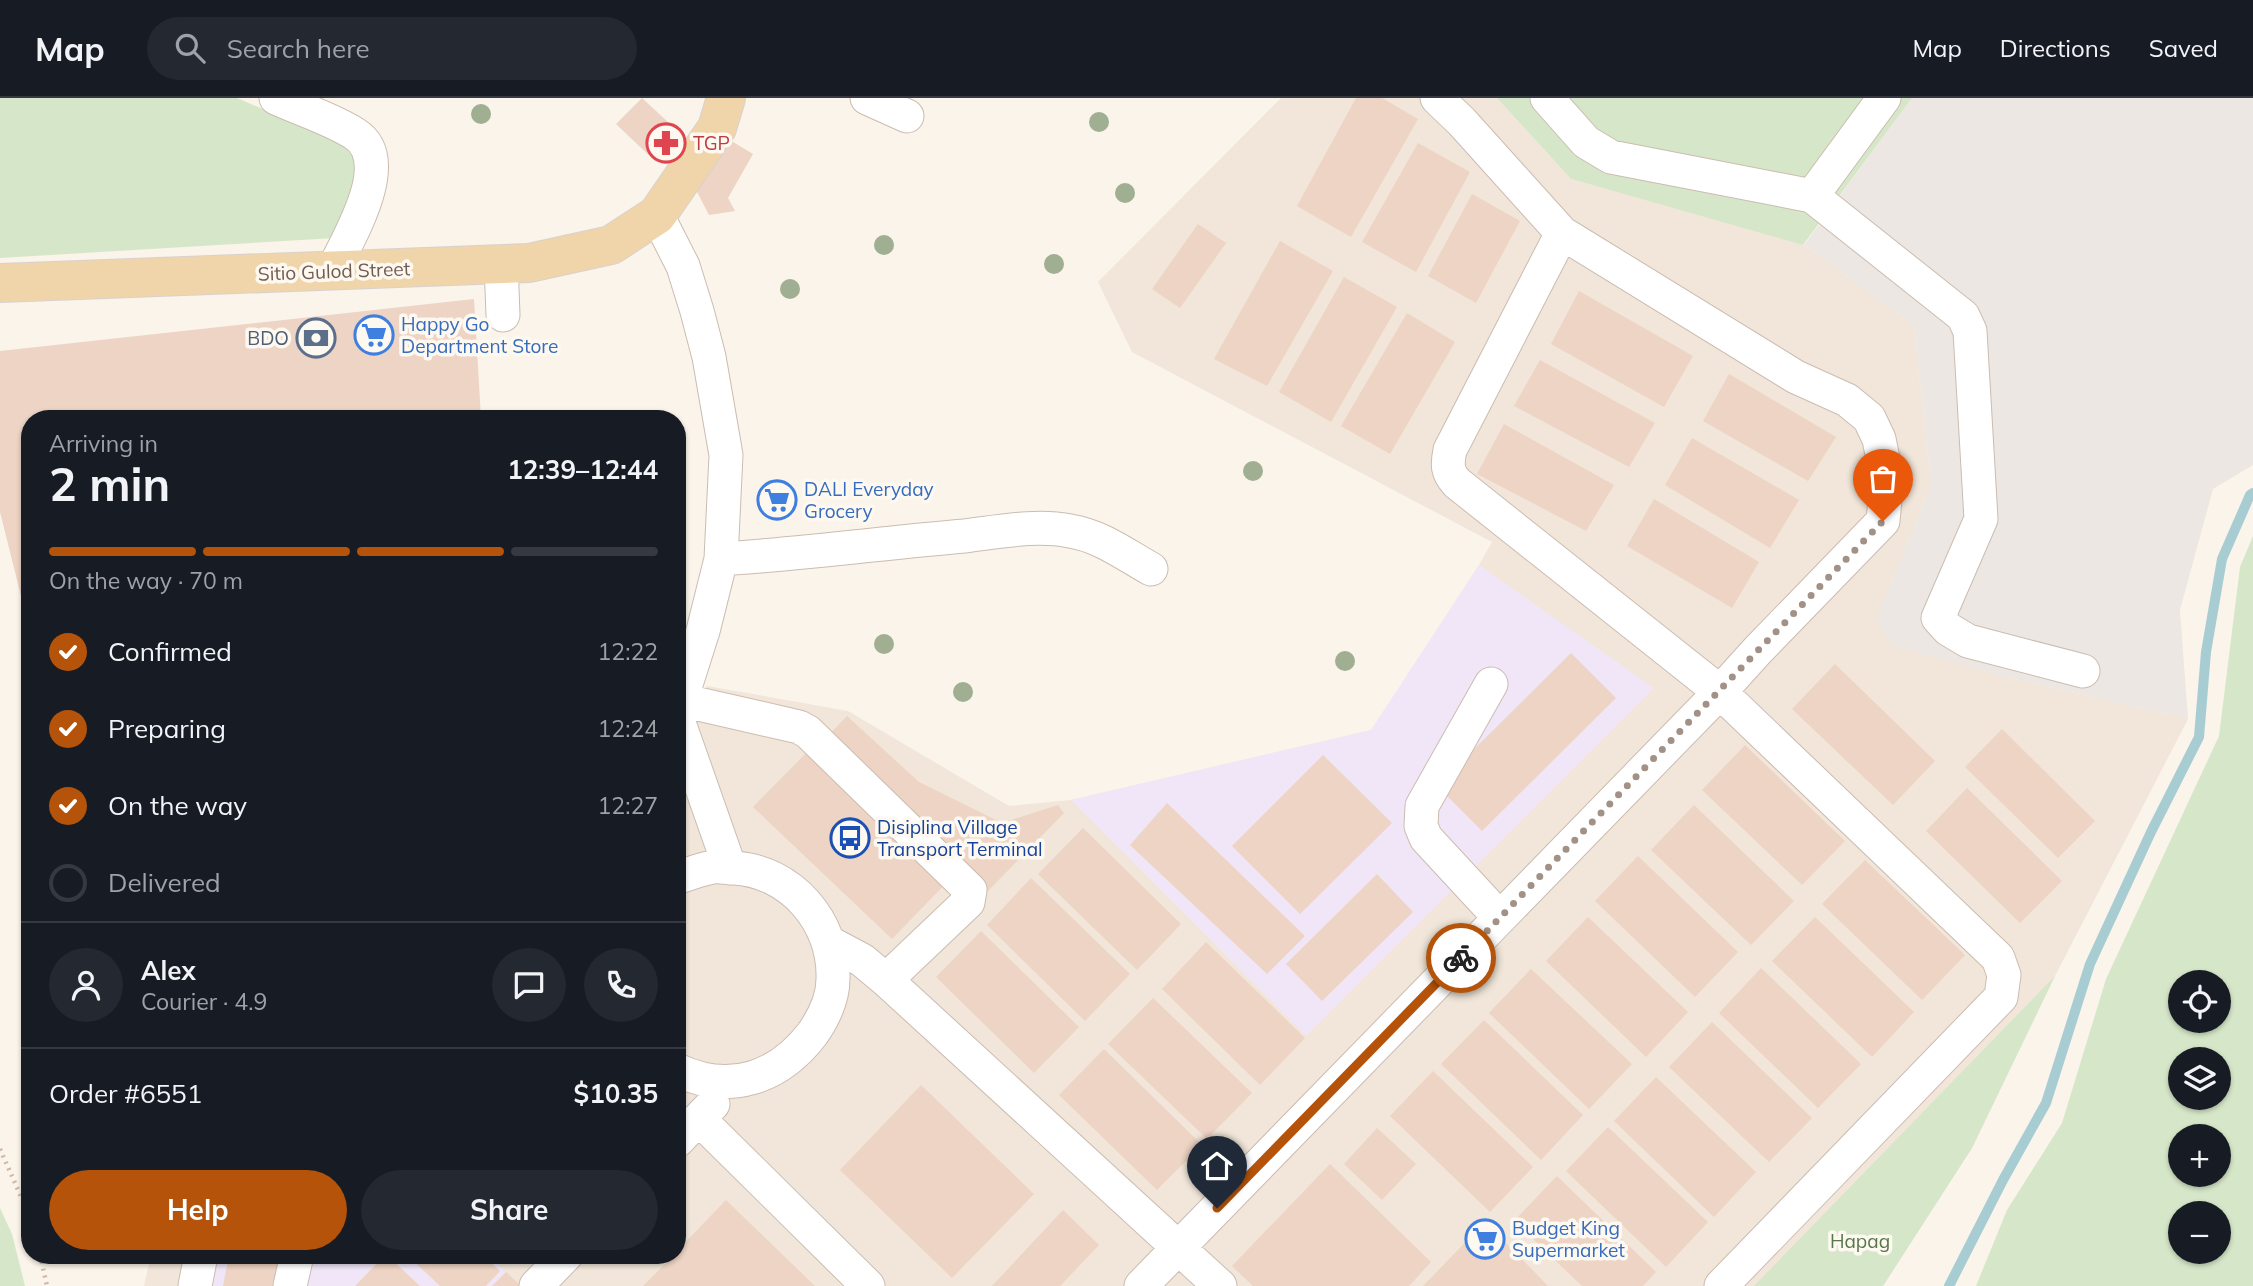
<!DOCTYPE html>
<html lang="en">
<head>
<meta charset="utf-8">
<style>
	:root { --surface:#171b24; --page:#242831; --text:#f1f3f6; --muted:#9ea1a6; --line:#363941; --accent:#b45309 }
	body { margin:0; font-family:Mulish,sans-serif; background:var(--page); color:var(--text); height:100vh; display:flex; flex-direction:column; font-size:26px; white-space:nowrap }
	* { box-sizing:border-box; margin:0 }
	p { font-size:23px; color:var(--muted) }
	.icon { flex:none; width:38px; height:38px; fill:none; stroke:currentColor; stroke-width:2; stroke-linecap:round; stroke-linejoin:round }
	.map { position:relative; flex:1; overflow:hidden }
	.drawer { position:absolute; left:21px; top:312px; width:665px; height:854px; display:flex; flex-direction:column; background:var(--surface); border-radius:28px; box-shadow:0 2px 5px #0004 }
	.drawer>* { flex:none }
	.fabs { position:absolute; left:2168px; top:872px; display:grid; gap:14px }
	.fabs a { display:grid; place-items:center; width:63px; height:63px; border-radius:50%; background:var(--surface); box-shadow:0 2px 5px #0004; font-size:35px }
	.pin { position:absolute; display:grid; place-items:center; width:60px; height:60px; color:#fff; margin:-72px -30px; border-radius:50% 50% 50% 0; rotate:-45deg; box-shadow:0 0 7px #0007 }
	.pin .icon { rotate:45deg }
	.courier { position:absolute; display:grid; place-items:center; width:70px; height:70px; margin:-35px; border:5px solid #b45309; border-radius:50%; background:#fff; color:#222; box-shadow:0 2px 9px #0007 }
	.head em { font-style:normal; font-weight:700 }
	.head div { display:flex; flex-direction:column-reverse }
	.head { display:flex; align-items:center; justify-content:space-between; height:119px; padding:0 28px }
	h1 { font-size:46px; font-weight:700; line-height:52px }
	.bar { display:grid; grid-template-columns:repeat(4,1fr); gap:10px 7px; align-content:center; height:84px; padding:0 28px }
	.bar i { height:9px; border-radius:5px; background:var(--line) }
	.bar .current { background:var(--accent) }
	.bar p { grid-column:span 4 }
	.line { display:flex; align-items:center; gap:18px; padding:0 28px; border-top:2px solid var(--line) }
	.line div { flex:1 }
	.round { display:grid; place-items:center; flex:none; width:74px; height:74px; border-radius:37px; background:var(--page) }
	ol { padding:0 28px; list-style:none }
	li { display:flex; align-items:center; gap:21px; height:77px }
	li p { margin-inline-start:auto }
	li .icon { padding:7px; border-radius:50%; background:var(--accent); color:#fff; stroke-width:4 }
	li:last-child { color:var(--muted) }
	li i { width:38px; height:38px; border:4px solid var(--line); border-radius:50% }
	.cta { display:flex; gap:14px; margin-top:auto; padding:14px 28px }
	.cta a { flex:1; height:80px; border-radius:42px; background:var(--accent); color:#fff; font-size:28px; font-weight:700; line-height:80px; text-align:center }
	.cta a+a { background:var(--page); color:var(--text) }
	header { display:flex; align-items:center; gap:42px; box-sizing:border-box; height:98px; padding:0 35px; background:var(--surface); border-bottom:2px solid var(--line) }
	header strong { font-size:33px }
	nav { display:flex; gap:38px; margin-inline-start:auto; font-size:24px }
	.search { width:490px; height:63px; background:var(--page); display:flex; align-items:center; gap:18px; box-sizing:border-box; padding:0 24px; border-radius:38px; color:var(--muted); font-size:26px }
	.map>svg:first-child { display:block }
	.residential { fill:#f1e6d9 }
	.industrial { fill:#ece7e2 }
	.education { fill:#f0e6f7 }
	.green { fill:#d6e7c9; fill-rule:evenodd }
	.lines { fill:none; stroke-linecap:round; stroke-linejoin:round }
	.stream { stroke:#a7cdd3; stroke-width:10 }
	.building { fill:#edd4c4 }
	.minor-casing { stroke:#cbbcb0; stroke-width:35 }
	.major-casing { stroke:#d8d1ce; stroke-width:40 }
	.path { stroke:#d2b7a7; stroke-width:4.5; stroke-dasharray:2 5; stroke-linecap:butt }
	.minor { stroke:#fff; stroke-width:33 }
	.major { stroke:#f1d5aa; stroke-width:38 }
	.tree { fill:#a0af91 }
	.done { stroke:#a29186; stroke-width:7; stroke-dasharray:0 12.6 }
	.route { stroke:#b45309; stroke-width:9 }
	.labels { text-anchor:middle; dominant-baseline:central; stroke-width:7; stroke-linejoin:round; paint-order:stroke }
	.health-label { font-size:19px; fill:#be3a42; stroke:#fdf8f0; text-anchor:start }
	.street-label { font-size:19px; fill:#725b50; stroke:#fdf8f0 }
	.shop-label { font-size:19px; fill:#366cbe; stroke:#fdf8f0; text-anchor:start }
	.service-label { font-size:19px; fill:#4e5e75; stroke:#fdf8f0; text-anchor:end }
	.transit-label { font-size:19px; fill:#164399; stroke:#fdf8f0; text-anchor:start }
	.park-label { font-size:19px; fill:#577749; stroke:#fdf8f0 }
</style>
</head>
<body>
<header>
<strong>Map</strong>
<div class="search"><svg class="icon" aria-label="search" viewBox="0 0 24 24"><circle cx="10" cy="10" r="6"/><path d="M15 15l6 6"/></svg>Search here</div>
<nav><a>Map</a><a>Directions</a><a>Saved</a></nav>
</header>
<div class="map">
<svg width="2253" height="1188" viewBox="0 0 2253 1188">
	<rect width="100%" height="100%" fill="#faf4ea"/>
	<path class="residential" d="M1281 0H1497L1571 81 1804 147 1914 228 1931 387 1876 522 1997 577 2188 621 2055 878 1972 1050 1883 1188H144L151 1157H677V616L707 588 848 613 1009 708 1071 702 1372 632 1479 467 1492 444 1132 254 1098 184Z"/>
	<path class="industrial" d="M1912 0H2253V367L2213 391 2180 512 2188 621 1997 577 1892 547 1876 522 1931 387 1914 228 1804 147Z"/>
	<path class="education" d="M1479 467 1654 590 1306 938 1071 702 1371 632Z
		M197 1157H489L506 1174 492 1188H192Z"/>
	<path class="green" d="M0 0H237L341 45 356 57V80L335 140 0 160Z
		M1497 0H1912L1803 147 1571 81Z
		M2253 438V1188H1976L2007 1112 2062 1025 2106 881 2219 638 2240 469ZM2180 884H2219V922H2180ZM2180 961H2219V999H2180ZM2180 1038H2219V1076H2180ZM2180 1115H2219V1153H2180Z
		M2055 878 1972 1050 1883 1188H1754Z
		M0 1110 12 1136 25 1188H0Z"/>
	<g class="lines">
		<path class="stream" d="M1949 1188 2003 1082 2046 1005 2090 866 2151 734 2199 639 2206 554 2222 461 2250 397 2253 395"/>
	</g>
	<path class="building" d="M642 0 682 37 656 64 616 26Z
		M1356 0H1382L1418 21 1351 139 1297 108Z
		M723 38 753 56 728 100 735 113 709 117 694 88Z
		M1418 45 1470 74 1416 174 1362 144Z
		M1472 96 1520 123 1476 205 1428 178Z
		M1198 126 1226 145 1180 210 1152 191Z
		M1280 143 1333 173 1267 288 1214 261Z
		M1344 179 1397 209 1331 324 1279 294Z
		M1579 193 1693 258 1664 309 1551 246Z
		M474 201 481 320H30L29 530 0 414V253Z
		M1407 215 1455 244 1390 356 1341 328Z
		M1540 262 1655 325 1629 369 1514 308Z
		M1729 276 1836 339 1808 383 1703 323Z
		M1504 326 1614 387 1586 433 1477 376Z
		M1692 340 1799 402 1770 450 1665 387Z
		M1654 401 1759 464 1732 510 1627 448Z
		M1571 555 1616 600 1482 733 1437 688Z
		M1835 566 1935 663 1893 707 1792 611Z
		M847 618 919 684 1002 725 1058 707 1064 715 984 797 823 643Z
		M2002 631 2095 723 2058 760 1965 669Z
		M814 647 951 780 892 841 753 709Z
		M1745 647 1845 743 1802 787 1702 692Z
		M1323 657 1392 725 1300 816 1232 748Z
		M1967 690 2062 783 2020 825 1926 733Z
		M1167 705 1305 838 1267 876 1130 747Z
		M1694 707 1794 803 1751 847 1651 752Z
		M1083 730 1181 826 1137 872 1038 776Z
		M1638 758 1738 854 1695 899 1595 803Z
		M1865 762 1965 857 1922 902 1822 806Z
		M1377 776 1413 814 1322 903 1286 866Z
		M1031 780 1130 876 1085 923 987 827Z
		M1588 819 1688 914 1646 959 1546 863Z
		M1815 819 1914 914 1872 959 1772 863Z
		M981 833 1079 929 1034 975 936 879Z
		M1206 844 1305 940 1260 987 1162 891Z
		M1761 870 1861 966 1818 1010 1719 915Z
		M1531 871 1632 966 1589 1011 1489 915Z
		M1153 900 1252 995 1207 1041 1108 946Z
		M1484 922 1583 1017 1541 1062 1441 966Z
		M1712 924 1812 1020 1769 1064 1669 969Z
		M1104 951 1202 1047 1157 1092 1059 997Z
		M1433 973 1533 1069 1490 1114 1390 1018Z
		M1656 979 1756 1074 1714 1119 1614 1023Z
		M921 987 1034 1096 952 1180 840 1072Z
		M1608 1029 1708 1124 1666 1169 1566 1073Z
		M1377 1030 1416 1066 1382 1102 1344 1066Z
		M1330 1066 1431 1164 1409 1188H1253L1232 1168Z
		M1557 1078 1656 1174 1643 1188H1582L1514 1123Z
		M726 1102 815 1188H643L674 1157H677V1153Z
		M1063 1112 1099 1147 1060 1188H992Z
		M1485 1124 1519 1158 1548 1188H1423Z
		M229 1157H283L277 1188H223Z
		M385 1157H387L420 1188H355Z
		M407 1157H483L500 1173 486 1188H440Z
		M506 1174 521 1188H492Z"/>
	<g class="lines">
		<g class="minor-casing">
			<path id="minor" d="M276 0C300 11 334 22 355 36 397 63 347 142 332 174
				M867 0 907 18
				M1437 0 1462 24 1562 135
				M1547 0 1586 44 1611 59 1812 98 1963 218 1970 233 1981 421 1938 520 1948 531 1968 543 2083 573
				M1812 98 1884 0
				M657 117 683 168 697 213 709 259 726 357 721 461 703 533 681 602 679 625 730 770
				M501 165 503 217
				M721 461C802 456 883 445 964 438 998 434 1036 426 1070 433 1101 438 1124 456 1151 471
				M1491 586 1422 708 1421 728 1426 740 1500 820
				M681 602 799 629 808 634 970 792 968 804 886 882
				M677 780C688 776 701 771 713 769 719 768 727 770 734 770 791 773 835 824 833 881 833 901 824 919 813 935 779 980 730 997 677 972
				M830 845 862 862 886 882 1220 1188
				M699 1021 868 1188
				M677 1043 713 1006
				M195 1188 201 1157
				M290 1188 297 1157
				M536 1188 566 1157
				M1141 1188 1720 594 1757 553 1883 423 1887 381 1879 341 1869 320 1847 302 1796 279 1562 135 1450 352C1447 367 1447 374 1457 385L1720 594 1998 860 2004 877 2001 899 1721 1188"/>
		</g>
		<g class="major-casing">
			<path id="major" d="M0 185 529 165 611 147 657 117 717 30 726 0"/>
		</g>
		<path class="path" d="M0 1051 30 1119
			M40 1157 47 1188"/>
		<use href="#minor" class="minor"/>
		<use href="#major" class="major"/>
	</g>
	<g class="tree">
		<circle cx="481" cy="16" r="10"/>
		<circle cx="1099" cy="24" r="10"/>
		<circle cx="1125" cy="95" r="10"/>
		<circle cx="884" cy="147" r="10"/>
		<circle cx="1054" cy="166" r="10"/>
		<circle cx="790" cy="191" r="10"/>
		<circle cx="1253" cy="373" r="10"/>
		<circle cx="884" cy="546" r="10"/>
		<circle cx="1345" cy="563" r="10"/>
		<circle cx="963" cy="594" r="10"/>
	</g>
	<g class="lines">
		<path class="done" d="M1461 860 1883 423"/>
		<path class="route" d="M1217 1110 1461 860"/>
	</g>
	<defs>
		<g id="pharmacy-ring" transform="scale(2.0125)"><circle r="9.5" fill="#fdf8f0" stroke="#e0444e" stroke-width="1.5"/><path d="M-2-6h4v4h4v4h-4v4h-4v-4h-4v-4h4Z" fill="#e0444e"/></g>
		<g id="supermarket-ring" transform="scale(2.0125)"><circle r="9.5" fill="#fdf8f0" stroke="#3f7fe0" stroke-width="1.5"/><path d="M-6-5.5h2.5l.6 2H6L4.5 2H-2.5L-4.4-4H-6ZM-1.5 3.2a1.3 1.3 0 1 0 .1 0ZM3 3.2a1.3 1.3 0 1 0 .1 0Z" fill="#3f7fe0"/></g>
		<g id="bank-ring" transform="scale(2.0125)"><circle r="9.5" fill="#fdf8f0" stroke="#5c6f8a" stroke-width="1.5"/><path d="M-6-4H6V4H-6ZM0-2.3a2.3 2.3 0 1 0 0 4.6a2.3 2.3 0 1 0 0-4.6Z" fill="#5c6f8a"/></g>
		<g id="bus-ring" transform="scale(2.0125)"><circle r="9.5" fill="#fdf8f0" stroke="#1a4fb4" stroke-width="1.5"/><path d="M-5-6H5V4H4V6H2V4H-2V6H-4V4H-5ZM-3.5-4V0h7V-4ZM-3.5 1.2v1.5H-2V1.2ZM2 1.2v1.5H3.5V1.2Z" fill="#1a4fb4"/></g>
	</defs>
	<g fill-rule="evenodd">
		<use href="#pharmacy-ring" x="666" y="45"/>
		<use href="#supermarket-ring" x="374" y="237"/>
		<use href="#bank-ring" x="316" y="240"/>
		<use href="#supermarket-ring" x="777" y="402"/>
		<use href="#bus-ring" x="850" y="740"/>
		<use href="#supermarket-ring" x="1485" y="1141"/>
	</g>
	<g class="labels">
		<g class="health-label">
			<text x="693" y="45">TGP</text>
		</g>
		<g class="street-label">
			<text transform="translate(334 173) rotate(-2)">Sitio Gulod Street</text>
		</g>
		<g class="shop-label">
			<text x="401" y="226">Happy Go<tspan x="401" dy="22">Department Store</tspan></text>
			<text x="804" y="391">DALI Everyday<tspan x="804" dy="22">Grocery</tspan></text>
			<text x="1512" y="1130">Budget King<tspan x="1512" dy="22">Supermarket</tspan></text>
		</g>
		<g class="service-label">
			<text x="289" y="240">BDO</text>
		</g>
		<g class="transit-label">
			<text x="877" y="729">Disiplina Village<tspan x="877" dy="22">Transport Terminal</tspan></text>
		</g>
		<g class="park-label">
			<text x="1860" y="1143">Hapag</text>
		</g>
	</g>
</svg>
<div class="fabs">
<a><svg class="icon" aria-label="locate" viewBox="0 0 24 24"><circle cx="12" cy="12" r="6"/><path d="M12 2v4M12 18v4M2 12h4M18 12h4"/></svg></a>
<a><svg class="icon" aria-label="layers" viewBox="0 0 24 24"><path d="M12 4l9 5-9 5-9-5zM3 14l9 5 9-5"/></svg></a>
<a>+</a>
<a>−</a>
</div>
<div class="pin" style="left:1883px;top:423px;background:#ea580c"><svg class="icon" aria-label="bag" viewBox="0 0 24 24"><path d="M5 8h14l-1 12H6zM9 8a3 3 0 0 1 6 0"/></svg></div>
<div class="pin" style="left:1217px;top:1110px;background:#1f2937"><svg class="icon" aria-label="home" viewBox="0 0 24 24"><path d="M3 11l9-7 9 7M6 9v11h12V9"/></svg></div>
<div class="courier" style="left:1461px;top:860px"><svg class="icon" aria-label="bike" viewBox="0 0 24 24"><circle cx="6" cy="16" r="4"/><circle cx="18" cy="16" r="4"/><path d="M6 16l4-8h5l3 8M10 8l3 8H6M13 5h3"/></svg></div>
<section class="drawer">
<div class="head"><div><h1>2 min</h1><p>Arriving in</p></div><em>12:39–12:44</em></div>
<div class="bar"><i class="current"></i><i class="current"></i><i class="current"></i><i></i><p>On the way · 70 m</p></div>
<ol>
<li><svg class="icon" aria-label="check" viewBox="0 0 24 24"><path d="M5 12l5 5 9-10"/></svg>Confirmed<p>12:22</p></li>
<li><svg class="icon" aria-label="check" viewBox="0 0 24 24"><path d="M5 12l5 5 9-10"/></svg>Preparing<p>12:24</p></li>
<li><svg class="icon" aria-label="check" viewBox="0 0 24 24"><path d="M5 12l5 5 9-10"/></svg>On the way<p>12:27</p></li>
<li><i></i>Delivered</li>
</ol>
<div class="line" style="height:126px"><a class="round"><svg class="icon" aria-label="person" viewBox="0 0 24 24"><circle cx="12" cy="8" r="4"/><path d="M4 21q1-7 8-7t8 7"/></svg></a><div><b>Alex</b><p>Courier · 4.9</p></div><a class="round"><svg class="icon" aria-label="chat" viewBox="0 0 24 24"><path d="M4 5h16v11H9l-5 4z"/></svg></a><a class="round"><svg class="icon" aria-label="phone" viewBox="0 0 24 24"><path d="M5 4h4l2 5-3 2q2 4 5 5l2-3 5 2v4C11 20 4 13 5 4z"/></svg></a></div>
<div class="line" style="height:91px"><div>Order #6551</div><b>$10.35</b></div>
<div class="cta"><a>Help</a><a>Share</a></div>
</section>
</div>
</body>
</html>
